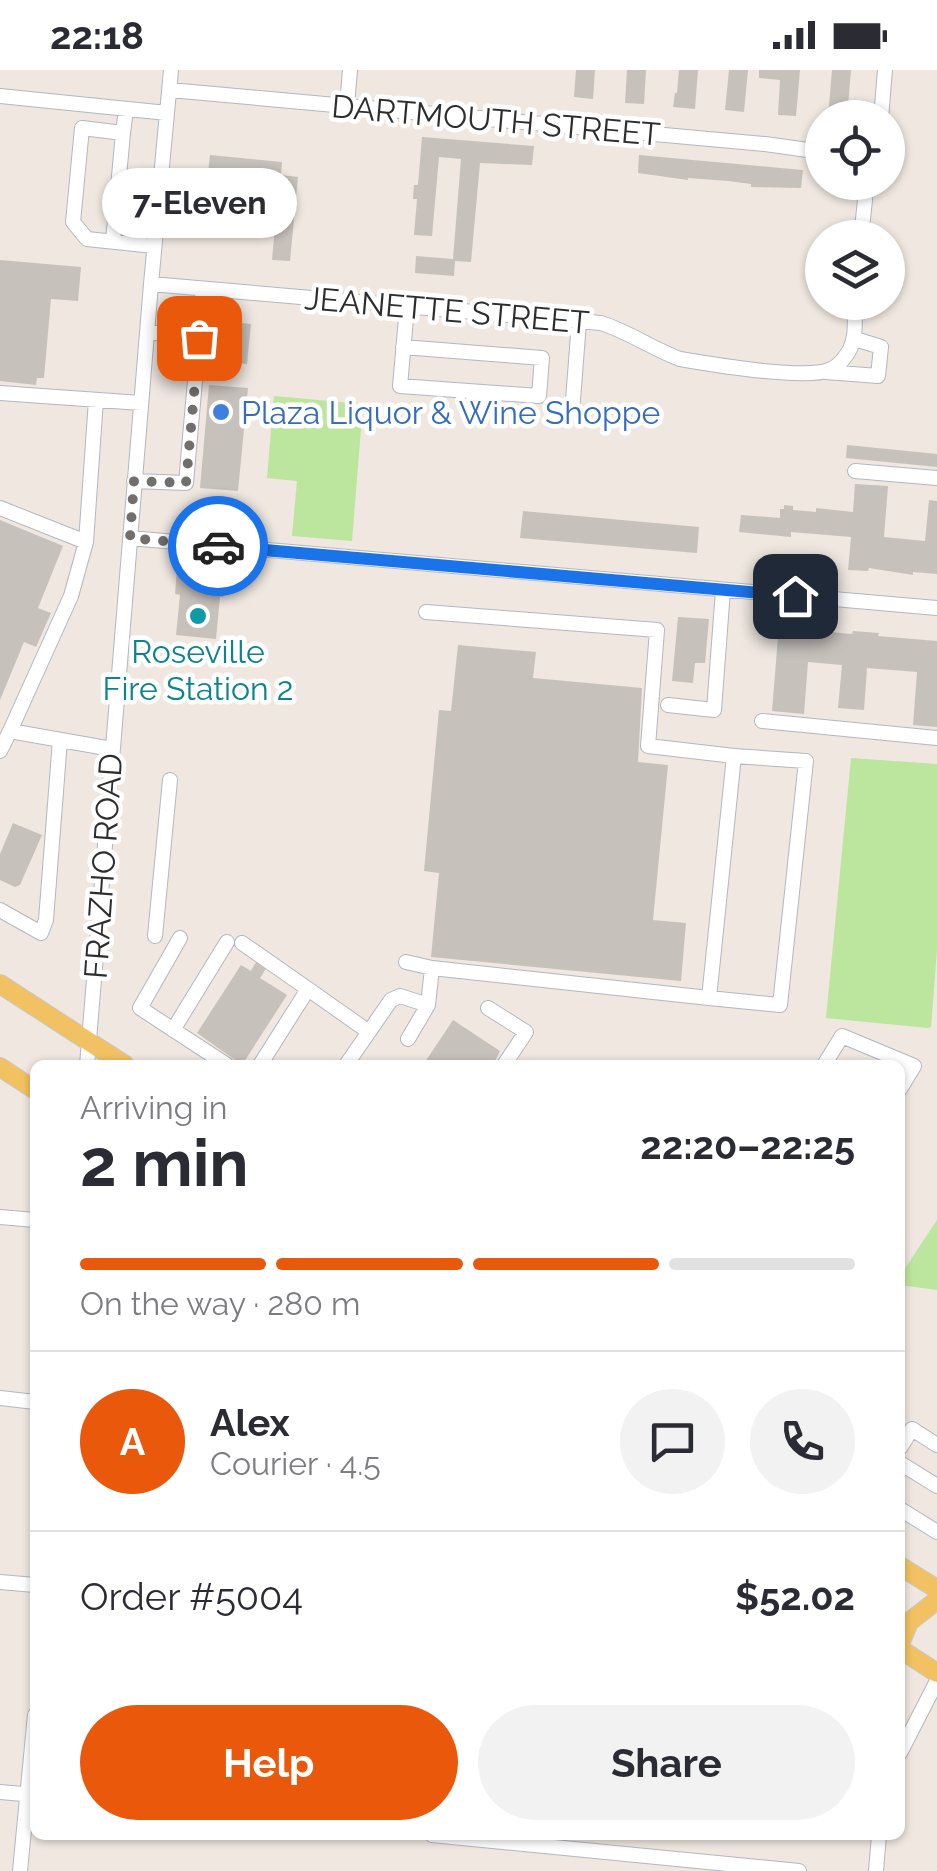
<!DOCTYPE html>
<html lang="en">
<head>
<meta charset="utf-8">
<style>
	:root { --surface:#fff; --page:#f2f2f3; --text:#2b2b33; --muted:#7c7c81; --line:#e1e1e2; --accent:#ea580c }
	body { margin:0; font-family:Raleway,sans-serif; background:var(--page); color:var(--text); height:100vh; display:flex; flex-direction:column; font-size:38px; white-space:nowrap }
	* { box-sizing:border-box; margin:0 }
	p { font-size:32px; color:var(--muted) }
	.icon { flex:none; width:55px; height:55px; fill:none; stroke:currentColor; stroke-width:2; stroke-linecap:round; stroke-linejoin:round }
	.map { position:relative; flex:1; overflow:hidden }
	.side { position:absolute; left:30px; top:990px; width:875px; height:780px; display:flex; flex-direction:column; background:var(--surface); border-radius:15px; box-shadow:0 2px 8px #0004 }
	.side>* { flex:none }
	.fabs { position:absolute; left:805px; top:30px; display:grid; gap:20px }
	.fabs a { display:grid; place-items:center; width:100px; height:100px; border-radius:50%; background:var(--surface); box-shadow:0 2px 8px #0004; font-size:50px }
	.pin { position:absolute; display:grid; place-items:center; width:85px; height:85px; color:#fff; margin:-42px; border-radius:20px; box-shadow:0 5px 15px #0006 }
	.courier { position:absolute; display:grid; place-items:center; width:100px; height:100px; margin:-50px; border:8px solid #1a73e8; border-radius:50%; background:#fff; color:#222; box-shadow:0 2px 12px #0007 }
	.bubble { position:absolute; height:70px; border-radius:35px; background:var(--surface); box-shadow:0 2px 8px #0004; font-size:32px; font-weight:700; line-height:70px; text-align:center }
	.summary em { font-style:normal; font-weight:700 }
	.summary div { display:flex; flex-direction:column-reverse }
	.summary { display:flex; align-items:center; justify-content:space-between; height:170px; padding:0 50px }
	h1 { font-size:65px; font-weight:700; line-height:75px }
	.bar { display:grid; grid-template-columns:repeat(4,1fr); gap:15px 10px; align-content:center; height:120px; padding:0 50px }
	.bar i { height:12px; border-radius:8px; background:var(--line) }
	.bar .on { background:var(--accent) }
	.bar p { grid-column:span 4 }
	.line { display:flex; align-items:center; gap:25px; padding:0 50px; border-top:2px solid var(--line) }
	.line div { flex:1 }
	.round { display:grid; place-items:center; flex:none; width:105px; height:105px; border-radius:52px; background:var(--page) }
	.action { display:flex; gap:20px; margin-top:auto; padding:20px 50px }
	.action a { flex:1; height:115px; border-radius:60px; background:var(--accent); color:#fff; font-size:40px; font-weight:700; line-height:115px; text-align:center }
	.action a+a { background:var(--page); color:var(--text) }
	.status { display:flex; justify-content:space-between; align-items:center; height:70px; padding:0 50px; background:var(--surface); direction:ltr }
	.status svg { height:28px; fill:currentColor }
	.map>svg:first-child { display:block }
	.green { fill:#bce59d }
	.building { fill:#c7c1bc }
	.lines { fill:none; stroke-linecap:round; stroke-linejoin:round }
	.minor-tunnel { stroke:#c8c2bc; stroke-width:14; stroke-dasharray:14 7; stroke-linecap:butt }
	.minor-casing { stroke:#b3b7c0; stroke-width:16 }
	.major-casing { stroke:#c8c8c8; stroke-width:20 }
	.minor { stroke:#fff; stroke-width:14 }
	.major { stroke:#f2c262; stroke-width:18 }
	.done { stroke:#716e6c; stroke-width:10; stroke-dasharray:0 18 }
	.route { stroke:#1a73e8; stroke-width:12 }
	.shop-dot { fill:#3f7fe0; stroke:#fff; stroke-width:4 }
	.culture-dot { fill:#0f9aa8; stroke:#fff; stroke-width:4 }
	.labels { text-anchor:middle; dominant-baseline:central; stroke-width:9; stroke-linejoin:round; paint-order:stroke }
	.street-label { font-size:32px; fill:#2d2d2d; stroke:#fff }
	.shop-label { font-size:32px; fill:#366cbe; stroke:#fff; text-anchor:start }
	.culture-label { font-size:32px; fill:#0d838f; stroke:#fff }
</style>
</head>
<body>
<div class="status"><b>22:18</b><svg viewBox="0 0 49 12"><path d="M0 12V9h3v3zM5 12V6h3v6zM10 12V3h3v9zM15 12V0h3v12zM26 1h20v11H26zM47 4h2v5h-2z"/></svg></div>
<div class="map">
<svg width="937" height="1801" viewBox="0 0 937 1801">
	<rect width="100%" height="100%" fill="#efe7e0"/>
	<path class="green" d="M274 326 363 334 352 471 292 466 297 411 267 408Z
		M851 688 937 694V880L931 957 928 958 826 948Z
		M937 1150V1220L900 1215V1206Z"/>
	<path class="building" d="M576 0H595L593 29 574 27Z
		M627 0H646L644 34 625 33Z
		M679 0H698L695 39 673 37 675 23H677Z
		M729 0H748L744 42 725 40Z
		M759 0H800L796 46 778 45 780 10 759 8Z
		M832 0H851L847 48H828Z
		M422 67 534 76 532 95 480 93 471 192 455 191 454 206 415 203 416 186 453 189 461 89 439 87 432 166 414 165 417 129H413L414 115H418Z
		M210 85 282 92 281 105 298 107 290 191 272 190 279 110 208 103Z
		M639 85 803 100 801 118 751 117V114L728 111 688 108V110L638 103Z
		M0 190 81 197 78 231 51 229 44 308H37L36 315 0 311Z
		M221 251 251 254 247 294 217 291Z
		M209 315 248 318 238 421 200 418Z
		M847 375 937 384V397L846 388Z
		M855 414 888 416 884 467 925 471 929 430 937 431V504L913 502V505L869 498 868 501 848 500 851 467 791 462V467L739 462 741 445 780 448V439H784V435L793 436V440L816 442V438L853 442Z
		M523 441 699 457 697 483 520 468Z
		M0 450 63 476 38 538 51 543 36 577 24 572 0 630Z
		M177 500 199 502 198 509 225 511 223 527H220L216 569 176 565 180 525 175 524Z
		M678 547 709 549 705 593H695L693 613 672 611Z
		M779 555 799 557V559L852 564 853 561 879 563 878 566 937 571V657L913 655 917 602 867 598 864 640 838 638 842 595 808 592 804 644 772 641Z
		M458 575 536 582 533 608 642 618 638 692 668 695 653 850 686 853 681 911 431 887 439 803 424 801 439 640 451 641Z
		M13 753 42 765 20 815 15 817 0 810V784Z
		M241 895 251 901 255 895 264 901 260 908 287 925 242 995 197 963Z
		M453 950 500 981 493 995H423Z"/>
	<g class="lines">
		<path class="minor-tunnel" d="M255 894 265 900"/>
		<g class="minor-casing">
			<path id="minor" d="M170 20 765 74 822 82
				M0 26 167 43
				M347 36 350 0
				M126 39 123 63 82 58 73 152 87 169 154 176
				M881 48 885 0
				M861 168 865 130 863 112
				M113 171 123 63
				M151 214 601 253C629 262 653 279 680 289 709 294 805 310 829 300 838 297 846 287 850 279 857 265 854 248 855 232
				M147 262 199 268
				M403 277 542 288 539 326 400 316 407 237
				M826 302 878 306 881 277 855 269
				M0 323 141 333
				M96 330 86 472 71 526 10 661 112 679
				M572 343 579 252
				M855 401 937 408
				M134 411 186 413 203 219
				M0 438 86 472
				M130 468 937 538
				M668 635 714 640 723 520
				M762 651 937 668
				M0 681 10 661
				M0 840 41 863 46 850 60 670
				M155 866 170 710
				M180 868 140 938 227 995
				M242 873 308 919
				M406 892 432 898 709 928 734 686 648 676 657 560 426 542
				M709 928 780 935 806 691 734 686
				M488 938 526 962 504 995
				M173 960 227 872
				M408 969 428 935
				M87 995 151 214 171 0
				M260 995 308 919 369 962
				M346 995 391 930 400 926 428 935 432 898
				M824 995 842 966 914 996 900 1019
				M0 1147 35 1150
				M0 1328 35 1332
				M900 1378 912 1359 937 1375
				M900 1393 937 1416
				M900 1439 937 1462
				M0 1512 35 1515
				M900 1683 937 1611
				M0 1722 34 1725
				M432 1765 799 1801
				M20 1801 35 1645
				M876 1801 879 1765"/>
		</g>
		<g class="major-casing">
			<path id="major" d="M0 914 125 995
				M0 997 35 1020
				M900 1496 937 1519
				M900 1574 909 1552 937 1530
				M900 1579 937 1603"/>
		</g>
		<use href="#minor" class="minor"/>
		<use href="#major" class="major"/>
	</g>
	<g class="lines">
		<path class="done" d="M199 268 186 413 134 411 130 468 218 476"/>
		<path class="route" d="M218 476 795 526"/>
	</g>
	<circle class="shop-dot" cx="221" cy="342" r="10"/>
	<circle class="culture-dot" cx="198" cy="546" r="10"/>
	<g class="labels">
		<g class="street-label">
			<text transform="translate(496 50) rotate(5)">DARTMOUTH STREET</text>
			<text transform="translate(447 240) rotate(5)">JEANETTE STREET</text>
			<text transform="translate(103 796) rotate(-86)">FRAZHO ROAD</text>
		</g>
		<g class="shop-label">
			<text x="241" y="342">Plaza Liquor &amp; Wine Shoppe</text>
		</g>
		<g class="culture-label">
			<text x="198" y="581">Roseville<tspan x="198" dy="37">Fire Station 2</tspan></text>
		</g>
	</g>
</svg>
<div class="fabs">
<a><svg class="icon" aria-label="locate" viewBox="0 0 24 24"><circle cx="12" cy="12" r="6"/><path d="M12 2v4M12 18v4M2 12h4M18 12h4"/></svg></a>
<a><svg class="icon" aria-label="layers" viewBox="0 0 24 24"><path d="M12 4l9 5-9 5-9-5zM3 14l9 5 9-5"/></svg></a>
</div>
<div class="pin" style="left:199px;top:268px;background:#ea580c"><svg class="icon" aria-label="bag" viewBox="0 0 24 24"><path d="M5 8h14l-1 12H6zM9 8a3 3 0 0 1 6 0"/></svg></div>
<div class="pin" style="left:795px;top:526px;background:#1f2937"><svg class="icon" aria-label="home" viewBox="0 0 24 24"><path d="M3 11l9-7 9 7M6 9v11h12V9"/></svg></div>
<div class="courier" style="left:218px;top:476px"><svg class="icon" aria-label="car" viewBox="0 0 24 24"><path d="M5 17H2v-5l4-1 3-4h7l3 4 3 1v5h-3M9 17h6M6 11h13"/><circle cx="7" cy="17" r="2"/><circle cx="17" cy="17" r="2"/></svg></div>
<div class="bubble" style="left:102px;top:98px;width:195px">7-Eleven</div>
<section class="side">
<div class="summary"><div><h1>2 min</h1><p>Arriving in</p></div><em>22:20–22:25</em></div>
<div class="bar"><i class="on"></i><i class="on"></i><i class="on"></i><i></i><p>On the way · 280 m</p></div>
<div class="line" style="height:180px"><b class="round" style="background:var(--accent);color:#fff">A</b><div><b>Alex</b><p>Courier · 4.5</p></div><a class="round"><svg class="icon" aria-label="chat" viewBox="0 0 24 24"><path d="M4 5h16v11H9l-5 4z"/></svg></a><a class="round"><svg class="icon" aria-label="phone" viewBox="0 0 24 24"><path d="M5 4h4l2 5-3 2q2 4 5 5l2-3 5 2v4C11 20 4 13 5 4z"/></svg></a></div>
<div class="line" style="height:130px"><div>Order #5004</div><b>$52.02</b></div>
<div class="action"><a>Help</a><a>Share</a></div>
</section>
</div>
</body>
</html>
